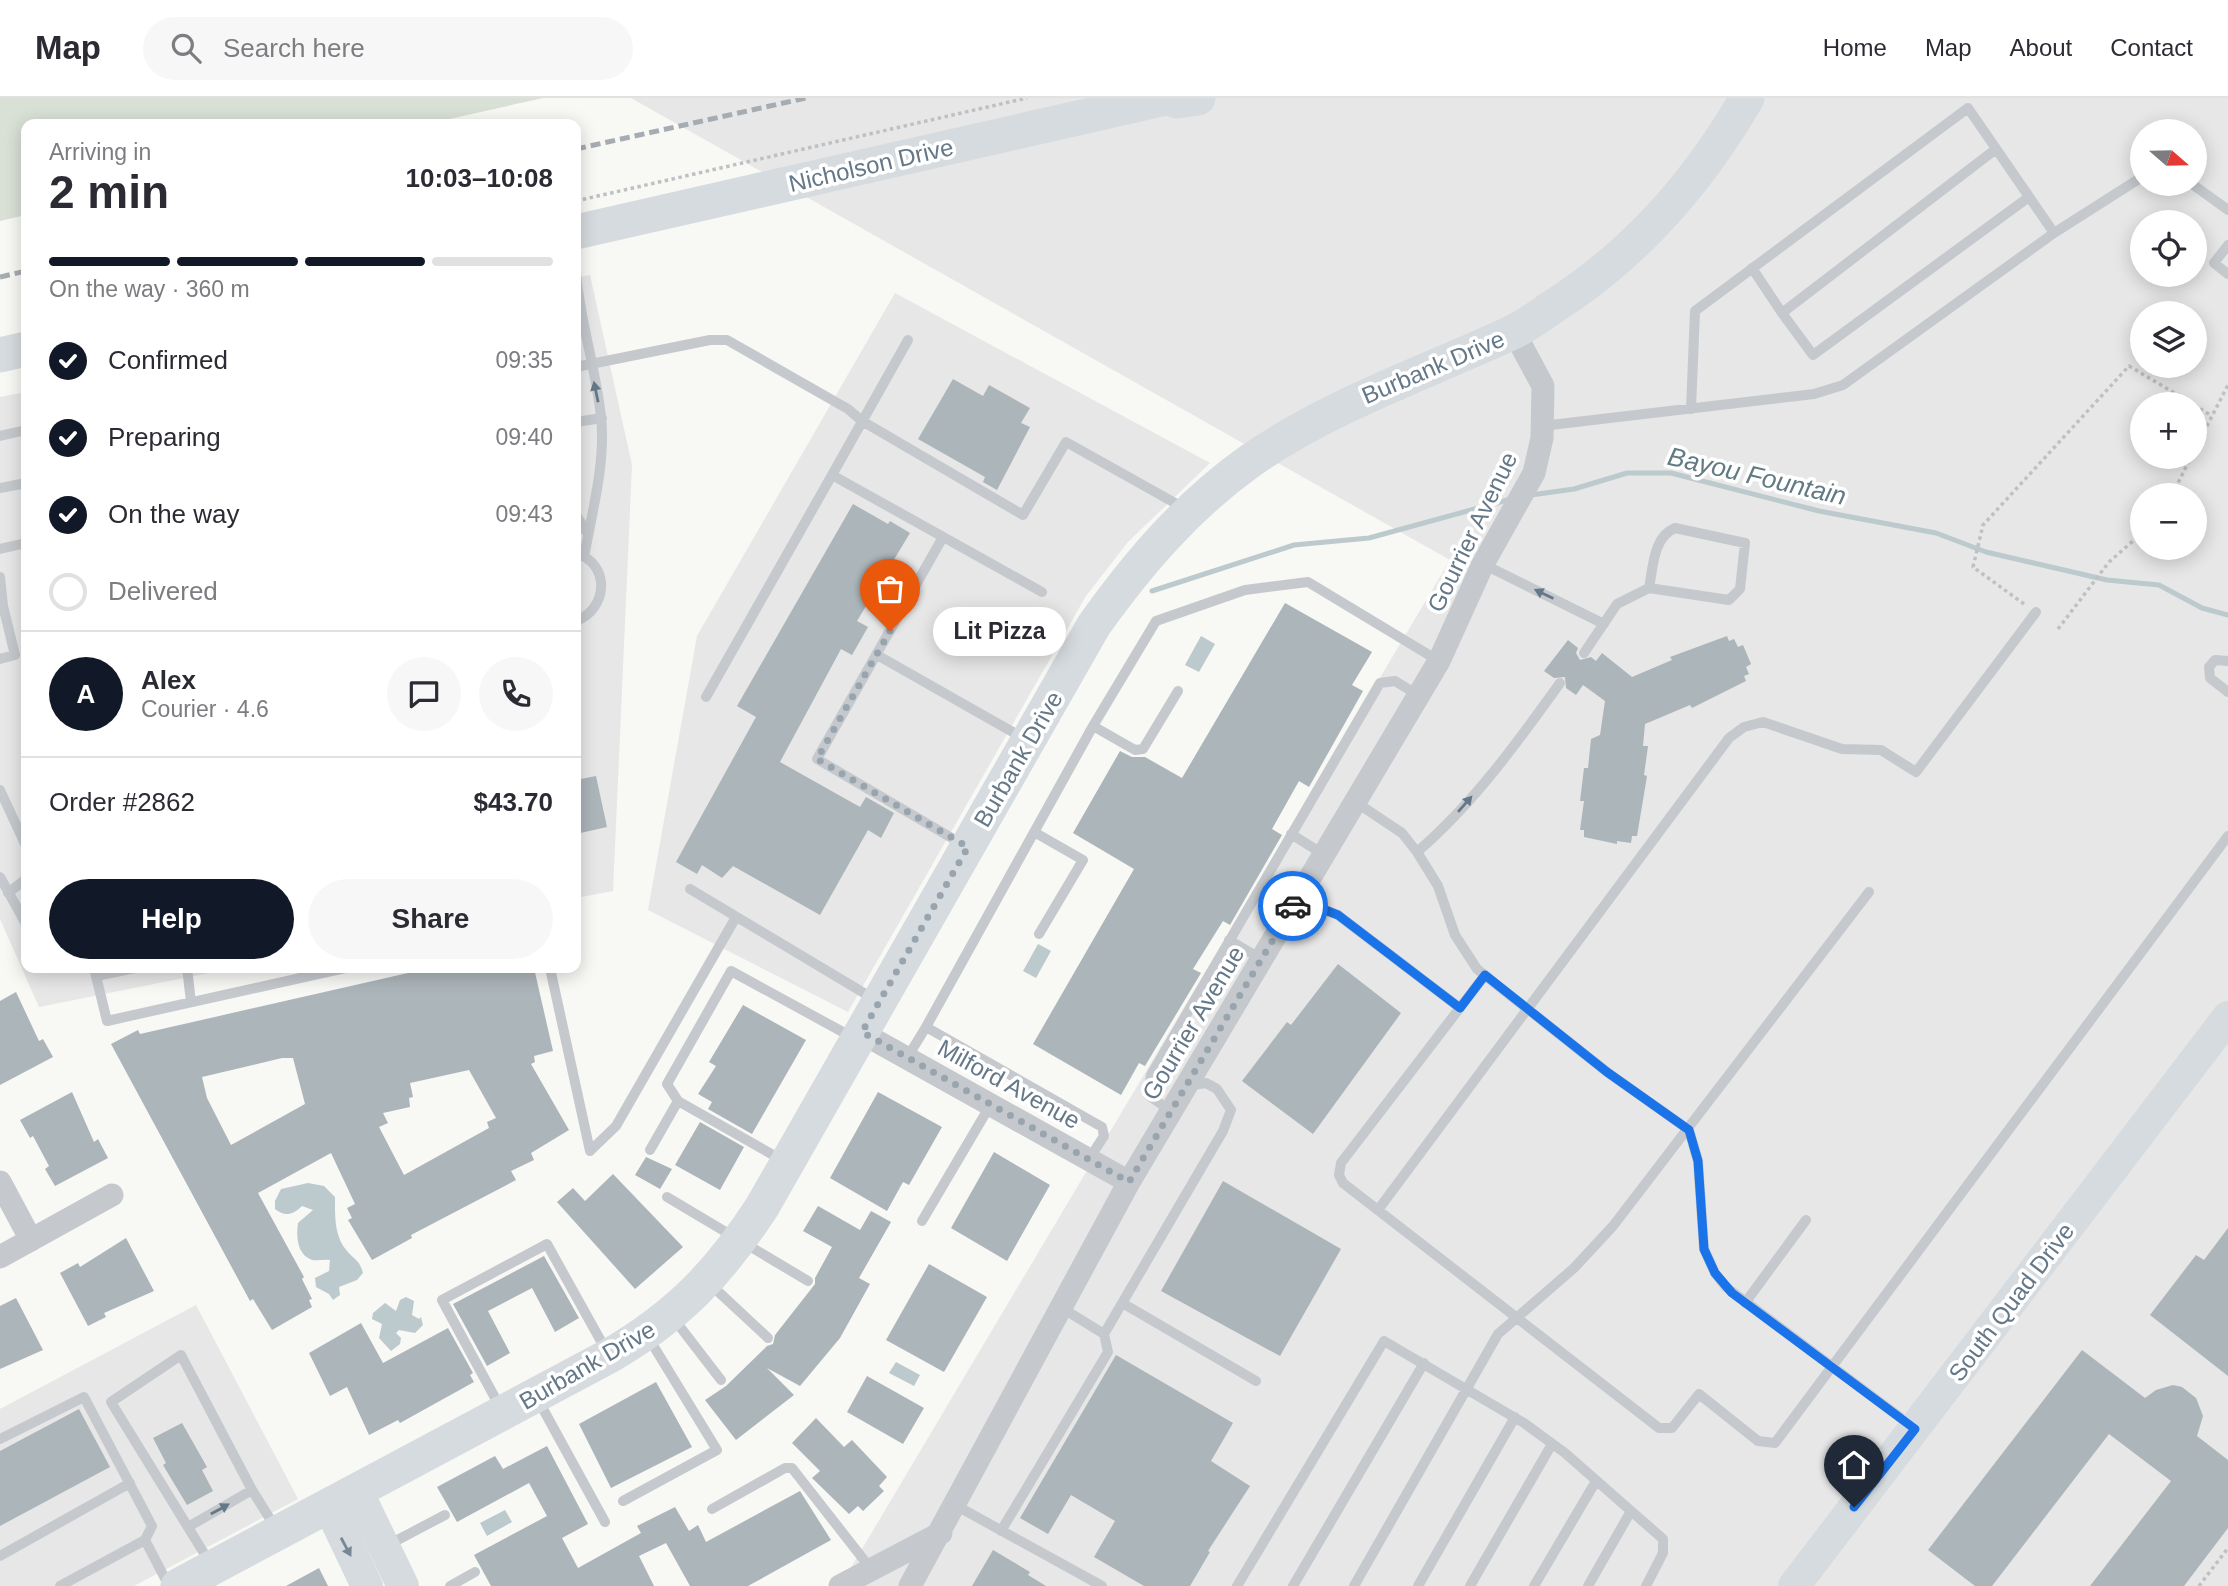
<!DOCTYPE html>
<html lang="en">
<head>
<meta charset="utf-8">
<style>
	:root { --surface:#fff; --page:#f7f7f7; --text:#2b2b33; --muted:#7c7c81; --line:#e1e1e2; --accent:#111827 }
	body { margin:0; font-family:Arial,sans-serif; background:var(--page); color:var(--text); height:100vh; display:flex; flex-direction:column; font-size:26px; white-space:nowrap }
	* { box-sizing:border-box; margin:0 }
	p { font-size:23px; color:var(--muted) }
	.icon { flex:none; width:38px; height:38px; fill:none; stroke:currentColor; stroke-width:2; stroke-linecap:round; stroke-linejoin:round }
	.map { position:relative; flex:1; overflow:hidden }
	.drawer { position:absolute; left:21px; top:21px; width:560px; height:854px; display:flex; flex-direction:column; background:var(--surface); border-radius:14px; box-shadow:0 4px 18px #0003 }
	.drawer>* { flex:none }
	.needle { width:46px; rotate:110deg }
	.fabs { position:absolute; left:2130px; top:21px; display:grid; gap:14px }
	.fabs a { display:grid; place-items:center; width:77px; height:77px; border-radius:50%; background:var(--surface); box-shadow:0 4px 18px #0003; font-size:35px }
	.pin { position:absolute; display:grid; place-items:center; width:60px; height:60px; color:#fff; margin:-72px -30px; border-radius:50% 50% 50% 0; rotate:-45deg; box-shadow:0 0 7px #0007 }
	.pin .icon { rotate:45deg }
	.courier { position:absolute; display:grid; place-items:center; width:70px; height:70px; margin:-35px; border:5px solid #1a73e8; border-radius:50%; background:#fff; color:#222; box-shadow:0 2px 9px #0007 }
	.bubble { position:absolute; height:49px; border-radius:24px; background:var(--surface); box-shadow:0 4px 18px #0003; font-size:23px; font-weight:700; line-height:49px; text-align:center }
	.head em { font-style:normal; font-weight:700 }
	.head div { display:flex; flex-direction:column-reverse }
	.head { display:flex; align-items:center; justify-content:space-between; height:119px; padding:0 28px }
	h1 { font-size:46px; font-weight:700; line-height:52px }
	.bar { display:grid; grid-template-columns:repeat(4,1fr); gap:10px 7px; align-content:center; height:84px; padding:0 28px }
	.bar i { height:9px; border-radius:5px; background:var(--line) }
	.bar .selected { background:var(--accent) }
	.bar p { grid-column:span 4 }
	.line { display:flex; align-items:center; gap:18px; padding:0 28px; border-top:2px solid var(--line) }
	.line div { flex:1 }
	.round { display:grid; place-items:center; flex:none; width:74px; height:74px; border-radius:37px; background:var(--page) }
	ol { padding:0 28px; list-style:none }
	li { display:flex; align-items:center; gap:21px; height:77px }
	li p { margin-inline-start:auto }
	li .icon { padding:7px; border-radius:50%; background:var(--accent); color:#fff; stroke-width:4 }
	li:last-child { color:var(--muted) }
	li i { width:38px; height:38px; border:4px solid var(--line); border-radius:50% }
	.action { display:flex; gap:14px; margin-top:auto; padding:14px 28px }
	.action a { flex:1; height:80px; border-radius:42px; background:var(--accent); color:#fff; font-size:28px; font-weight:700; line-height:80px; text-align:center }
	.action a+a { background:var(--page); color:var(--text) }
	header { display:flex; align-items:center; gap:42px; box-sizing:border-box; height:98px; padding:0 35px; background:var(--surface); border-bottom:2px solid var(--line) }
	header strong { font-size:33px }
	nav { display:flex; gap:38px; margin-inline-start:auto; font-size:24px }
	.search { width:490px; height:63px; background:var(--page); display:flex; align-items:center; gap:18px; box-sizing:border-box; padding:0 24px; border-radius:38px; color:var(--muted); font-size:26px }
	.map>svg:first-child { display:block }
	.built { fill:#e6e7e6; fill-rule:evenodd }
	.green { fill:#d9e0d6 }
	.water { fill:#bcc9cd }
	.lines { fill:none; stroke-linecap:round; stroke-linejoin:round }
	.stream { stroke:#bcc9cd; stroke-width:5 }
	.building { fill:#acb5ba; fill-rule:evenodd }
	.path { stroke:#bec1c3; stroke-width:3.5; stroke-dasharray:3.5 3.5; stroke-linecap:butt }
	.lane { stroke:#c5c9cd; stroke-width:10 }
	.street { stroke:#c5c9cd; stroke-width:23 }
	.secondary { stroke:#d6dbdf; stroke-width:32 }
	.primary { stroke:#d6dbdf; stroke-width:35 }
	.rail { stroke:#a5acb2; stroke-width:5; stroke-dasharray:10 5; stroke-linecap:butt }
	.oneway { fill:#657888 }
	.oneway2 { fill:#768795 }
	.done { stroke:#98a5ae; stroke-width:7; stroke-dasharray:0 12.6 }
	.route { stroke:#1a73e8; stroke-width:9 }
	.labels { text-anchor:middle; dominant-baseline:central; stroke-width:7; stroke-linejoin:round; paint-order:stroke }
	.street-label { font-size:24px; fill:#657888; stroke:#fff }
	.water-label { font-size:26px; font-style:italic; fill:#617a83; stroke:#fff }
</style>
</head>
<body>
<header>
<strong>Map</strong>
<div class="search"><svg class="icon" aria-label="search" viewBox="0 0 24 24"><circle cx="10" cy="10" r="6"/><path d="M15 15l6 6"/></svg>Search here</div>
<nav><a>Home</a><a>Map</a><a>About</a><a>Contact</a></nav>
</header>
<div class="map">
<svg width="2228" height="1488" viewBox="0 0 2228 1488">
	<rect width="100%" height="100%" fill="#f8f8f5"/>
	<path class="built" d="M631 0H2228V1488H840L1450 462ZM2142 33H2194V86H2142ZM2142 124H2194V177H2142ZM2142 215H2194V268H2142ZM2142 306H2194V359H2142ZM2142 397H2194V450H2142Z
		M590 177 632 367 613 793 576 800V180Z
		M895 195 1210 365 1128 444 1086 498 848 914 648 812 697 538Z
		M26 294V870H234L39 909 0 821V299Z
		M196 1207 298 1401 134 1488H0V1311Z"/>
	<path class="green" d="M0 0H543L427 26H26V117L0 123Z"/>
	<path class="water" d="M1201 538 1215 546 1199 574 1185 567Z
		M1038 846 1051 853 1036 880 1023 873Z
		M308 1085 324 1088 335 1099C335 1118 334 1138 347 1153 355 1162 360 1163 363 1175L357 1182 339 1189 340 1197 333 1202 329 1196 316 1189 315 1180 329 1173 330 1162C324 1161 318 1163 312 1162 297 1157 296 1138 298 1125L313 1112 302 1108C293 1117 285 1119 275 1111V1103L281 1091Z
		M406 1199 414 1203 412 1217 419 1221 421 1219 423 1227 415 1235 399 1232 396 1235 401 1240 400 1246 391 1253 379 1240 382 1226 372 1221 373 1215 385 1205 396 1213 400 1202Z
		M896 1264 920 1277 914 1288 889 1275Z
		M505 1412 512 1424 487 1438 480 1425Z"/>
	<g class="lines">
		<path class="stream" d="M1531 397 1574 391 1627 375H1671L1819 413 1936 435 1986 454 2107 482 2159 487 2202 510 2228 517
			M1152 493 1294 447 1369 440 1511 401"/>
	</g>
	<path class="building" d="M953 281 983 298 989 287 1030 310 1021 325 1030 329 997 392 983 384 985 379 918 341Z
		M853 406 888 426 890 423 910 435 857 523 868 529 852 557 841 551 780 664 860 709 866 699 894 715 881 740 868 732 820 817 733 768 722 780 702 767 697 776 676 764 756 619 737 608Z
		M1285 505 1372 554 1352 587 1363 593 1309 689 1299 683 1272 731 1282 737 1230 827 1223 823 1193 871 1201 875 1145 968 1139 965 1121 997 1033 946 1134 771 1073 735 1120 653 1132 659H1145L1182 680Z
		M1727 538 1729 543 1734 541 1738 549 1743 547 1751 566 1746 569 1749 576 1744 578 1746 583 1692 610 1690 607 1645 626 1643 648H1648L1644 677 1647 678 1637 738H1632L1631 745 1617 743V746L1584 739V732H1580L1584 703H1580L1584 670H1588L1591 641 1600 637 1605 603 1583 587 1576 597 1566 590 1565 579 1554 580 1544 573 1568 542 1578 550 1576 555 1580 562 1591 559 1596 563 1602 555 1632 579 1672 562 1670 559Z
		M596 678 607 729 576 736V682Z
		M1338 866 1401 915 1313 1036 1242 983 1287 924 1291 927Z
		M430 870H534L553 953 534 958 535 964 531 966 569 1032 531 1055 534 1062 511 1073 516 1082 411 1137 412 1140 372 1162 348 1122 352 1120 347 1110 355 1106 331 1055 258 1095 304 1179 302 1181 312 1201 309 1202 312 1209 272 1232 253 1201 250 1203 111 946 138 932 140 936ZM282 960H293L305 1006 231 1047 207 1000 202 979ZM469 972 496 1020 487 1024 489 1030 404 1077 379 1029 388 1025 383 1015 410 1009 409 1000 413 999 410 985Z
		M16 894 39 943 43 941 53 959 0 987V903Z
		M743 907 806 942 752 1036 708 1011 712 1004 698 996 716 968 709 964Z
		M72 994 94 1044 98 1041 108 1060 55 1088 45 1071 49 1068 33 1038 30 1040 20 1022Z
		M878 994 942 1029 909 1087 903 1084 887 1113 830 1080Z
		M700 1024 744 1049 720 1092 675 1067Z
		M994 1054 1050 1087 1007 1163 951 1130Z
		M646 1059 672 1071 660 1091 635 1077Z
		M613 1076 683 1149 635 1191 557 1104 573 1090 585 1103Z
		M1223 1083 1341 1151 1280 1258 1161 1193Z
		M818 1108 860 1132 871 1113 891 1124 859 1180 870 1186 840 1240 800 1288 767 1270 794 1297 736 1342 705 1302 726 1288 767 1248 773 1246 775 1237 815 1186V1180L832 1149 803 1133Z
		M2228 1130V1278L2150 1217 2196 1157 2204 1162Z
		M126 1140 154 1193 104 1215 106 1219 88 1228 60 1175 78 1165 80 1169Z
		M544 1158 579 1220 555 1234 532 1190 488 1213 510 1255 487 1268 453 1206Z
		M929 1166 987 1199 944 1274 886 1242Z
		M16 1200 43 1252 0 1271V1208Z
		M361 1225 383 1265 448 1230 473 1275 470 1277 474 1284 400 1325 398 1322 369 1337 347 1289 330 1298 309 1255Z
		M2082 1252 2145 1300 2156 1292 2173 1287 2182 1289 2196 1300 2203 1318 2197 1338 2228 1362V1430L2184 1488H2090L2171 1383 2109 1336 1992 1488H1975L1928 1452Z
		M1116 1257 1233 1325 1211 1363 1250 1388 1208 1453 1210 1454 1190 1488H1144L1094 1459 1115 1423 1071 1397 1048 1436 1020 1420Z
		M867 1278 924 1310 903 1346 847 1314Z
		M656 1284 692 1349 611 1390 579 1326Z
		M79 1311 110 1369 0 1428V1353Z
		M816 1320 844 1349 852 1342 887 1379 879 1388 884 1393 863 1413 858 1408 849 1416 812 1380 820 1373 792 1345Z
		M182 1325 207 1369 202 1372 213 1393 187 1407 163 1367 166 1365 153 1340Z
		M547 1348 588 1426 562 1440 578 1470 641 1435 637 1428 675 1409 689 1433 698 1427 706 1444 800 1393 831 1442 748 1488H690L666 1445 639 1458 654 1488H491L474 1457 547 1418 529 1385 457 1424 437 1389 495 1358 503 1371Z
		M993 1452 1030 1474 1028 1477 1046 1488H972Z
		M319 1470 328 1488H286Z"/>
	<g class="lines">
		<path class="path" d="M576 103 1027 0
			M2194 307 2212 318
			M2194 353 2228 287
			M2172 397 2191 359
			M2024 506 1973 469 1983 427 2129 268 2193 306
			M2058 531 2109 464 2142 435
			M2199 1488 2228 1450"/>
		<path class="lane" d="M2192 86 2228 112
			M2228 147 2214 165 2228 176
			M1752 170 1782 215 1996 51
			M576 175C580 224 596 270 601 319 606 363 592 415 584 459
			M1782 215 1813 257 2029 99
			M908 242 832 377 1042 494
			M576 269 710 242H727L848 311 862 323 1023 417 1066 344 1184 410
			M1691 311 1695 213 1968 10 2054 135
			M576 324 602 320
			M1542 328 1814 296 1843 287 2054 135 2142 79
			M0 338 26 332
			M0 390 26 385
			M576 417 588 436
			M943 439 817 661 962 746
			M0 451 26 445
			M576 455C611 466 608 511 576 523
			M1483 466 1604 526
			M0 479 3 508
			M0 509 3 508 15 557 0 561
			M1584 555 1617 506 1649 490 1729 502 1740 491 1745 445 1675 430C1653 439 1653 470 1649 490
			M877 557 1025 641
			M2228 563 2215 562 2209 569 2210 580 2228 594
			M706 599 832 377
			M1093 628 1135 652 1143 651 1178 593
			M0 692 26 748
			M1354 703 1402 735 1417 754 1438 788 1455 837 1477 871 1607 974 1689 1032 1698 1063 1704 1151 1715 1175 1726 1189 1913 1329
			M1034 734 1083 762 1039 836
			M1291 736 1323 756
			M1417 754C1473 706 1517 645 1560 585
			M0 779 26 826
			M690 791 874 901
			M8 795 26 781
			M1297 801 1338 817 1460 910
			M1229 842 1261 861
			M94 870 107 923 345 870
			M187 870 191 904
			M550 870 590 1053
			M1485 877 1341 1065 1339 1077 1343 1085 1659 1330H1672L1699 1296 1758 1343 1775 1345 2228 738
			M96 878 135 870
			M907 960 926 929
			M678 1003 667 986 731 873 852 939
			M1171 1013 1148 997 1151 977 1380 585 1395 583 1418 597
			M650 1052 678 1003 782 1062
			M590 1053 616 1028 736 819
			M1089 1061 1104 1038 1102 1029 926 929 1093 628 1156 523 1245 492 1308 484 1439 563
			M667 1099 808 1183
			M1378 1112 1729 640 1744 629 1763 624 1842 651 1881 652 1916 674 2036 514
			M922 1123 991 1006
			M709 1185 768 1240
			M1745 1205 1806 1122
			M1124 1206 1256 1283
			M674 1221 721 1282
			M1104 1236 1223 1033 1231 1012 1217 991 1206 985 1187 988
			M537 1300 605 1424
			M500 1309 442 1202 547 1146 607 1254
			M0 1341 84 1299 152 1428 145 1442
			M623 1403 717 1352 648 1239
			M955 1407 1102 1488
			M712 1411 785 1370H792L871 1471
			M188 1429 252 1392
			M1001 1433 1108 1254 1104 1236 1062 1210
			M386 1448 445 1417
			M0 1458 130 1385
			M210 1465 111 1304 181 1257 252 1392 275 1429
			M60 1488 145 1442 169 1488
			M450 1488 475 1474
			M1237 1488 1384 1243 1524 1325 1565 1355 1663 1441V1455L1646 1488
			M1293 1488 1424 1265
			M1354 1488 1498 1236 1574 1170 1613 1128 1869 794
			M1418 1488 1515 1319
			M1470 1488 1552 1346
			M1534 1488 1596 1383
			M1588 1488 1631 1413"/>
		<path class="street" d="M862 935 1129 1084
			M0 1084 31 1142
			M0 1159 112 1097
			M840 1488 941 1435
			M910 1488 1129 1084 1439 563 1483 466 1534 375 1542 340 1543 288 1514 234"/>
		<path class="secondary" d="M357 1393 403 1488
			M329 1408 367 1488
			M1794 1488 2228 919"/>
		<path class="primary" d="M1169 0 1177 3 1198 0
			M576 134 1166 0
			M0 257 26 251
			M178 1488 609 1258C678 1218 719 1175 762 1109L1094 527C1139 464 1187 408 1250 363 1330 307 1423 276 1511 235 1525 229 1538 219 1551 210 1635 157 1697 86 1747 0"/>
		<path class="rail" d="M576 51 806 0
			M0 179 26 173"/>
	</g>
	<defs><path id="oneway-solid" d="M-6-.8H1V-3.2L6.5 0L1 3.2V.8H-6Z" transform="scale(1.75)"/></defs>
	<g class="oneway">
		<use href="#oneway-solid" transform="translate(596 294) rotate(-102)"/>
		<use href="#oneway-solid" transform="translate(1544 496) rotate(-154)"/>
		<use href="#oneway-solid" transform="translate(1465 706) rotate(-49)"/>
		<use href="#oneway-solid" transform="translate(220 1411) rotate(-29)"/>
	</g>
	<use class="oneway2" href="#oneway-solid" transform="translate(346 1449) rotate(62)"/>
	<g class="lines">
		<path class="done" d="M890 533 817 661 968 749 862 934 1129 1084 1293 808"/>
		<path class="route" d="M1293 808 1297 801 1338 817 1460 910 1485 877 1607 974 1689 1032 1698 1063 1704 1151 1715 1175 1732 1195 1915 1331 1854 1409"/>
	</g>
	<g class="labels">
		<g class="street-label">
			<text transform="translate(871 67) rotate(-13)">Nicholson Drive</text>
			<text transform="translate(1433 269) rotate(-23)">Burbank Drive</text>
			<text transform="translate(1472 434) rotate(-64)">Gourrier Avenue</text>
			<text transform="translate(1018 661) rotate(-60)">Burbank Drive</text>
			<text transform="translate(1193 925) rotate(-59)">Gourrier Avenue</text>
			<text transform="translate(1009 986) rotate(29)">Milford Avenue</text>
			<text transform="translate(2011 1204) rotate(-53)">South Quad Drive</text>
			<text transform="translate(587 1267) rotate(-30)">Burbank Drive</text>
		</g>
		<g class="water-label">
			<text transform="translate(1757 378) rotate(13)">Bayou Fountain</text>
		</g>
	</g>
</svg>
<div class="fabs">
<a><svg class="needle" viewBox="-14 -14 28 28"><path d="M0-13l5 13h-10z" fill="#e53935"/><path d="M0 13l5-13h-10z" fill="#7c7c81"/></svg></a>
<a><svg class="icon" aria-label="locate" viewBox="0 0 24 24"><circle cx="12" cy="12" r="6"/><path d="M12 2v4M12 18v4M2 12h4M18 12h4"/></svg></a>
<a><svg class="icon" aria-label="layers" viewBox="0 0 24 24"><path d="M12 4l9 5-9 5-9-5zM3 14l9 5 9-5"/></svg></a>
<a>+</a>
<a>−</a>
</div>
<div class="pin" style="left:890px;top:533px;background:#ea580c"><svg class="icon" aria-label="bag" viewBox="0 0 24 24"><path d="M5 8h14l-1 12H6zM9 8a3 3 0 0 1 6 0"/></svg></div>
<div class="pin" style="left:1854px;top:1409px;background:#1f2937"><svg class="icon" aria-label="home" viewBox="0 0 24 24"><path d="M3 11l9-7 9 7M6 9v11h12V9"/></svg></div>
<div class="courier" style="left:1293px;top:808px"><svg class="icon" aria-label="car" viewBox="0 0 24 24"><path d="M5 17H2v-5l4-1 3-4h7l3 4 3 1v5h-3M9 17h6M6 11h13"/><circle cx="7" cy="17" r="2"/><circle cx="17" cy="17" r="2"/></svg></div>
<div class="bubble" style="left:933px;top:509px;width:133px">Lit Pizza</div>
<section class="drawer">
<div class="head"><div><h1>2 min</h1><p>Arriving in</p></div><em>10:03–10:08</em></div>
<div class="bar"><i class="selected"></i><i class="selected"></i><i class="selected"></i><i></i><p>On the way · 360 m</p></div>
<ol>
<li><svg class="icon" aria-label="check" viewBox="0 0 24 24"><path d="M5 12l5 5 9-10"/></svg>Confirmed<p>09:35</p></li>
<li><svg class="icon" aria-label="check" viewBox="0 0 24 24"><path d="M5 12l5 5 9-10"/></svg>Preparing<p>09:40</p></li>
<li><svg class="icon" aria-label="check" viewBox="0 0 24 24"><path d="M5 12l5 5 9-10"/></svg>On the way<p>09:43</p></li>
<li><i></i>Delivered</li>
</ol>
<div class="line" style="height:126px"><b class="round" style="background:var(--accent);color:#fff">A</b><div><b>Alex</b><p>Courier · 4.6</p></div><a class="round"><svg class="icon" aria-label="chat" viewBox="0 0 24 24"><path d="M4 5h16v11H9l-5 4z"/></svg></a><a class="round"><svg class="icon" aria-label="phone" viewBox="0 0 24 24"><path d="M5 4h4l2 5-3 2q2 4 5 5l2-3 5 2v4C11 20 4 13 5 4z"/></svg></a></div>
<div class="line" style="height:91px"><div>Order #2862</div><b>$43.70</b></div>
<div class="action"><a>Help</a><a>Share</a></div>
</section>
</div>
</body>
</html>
